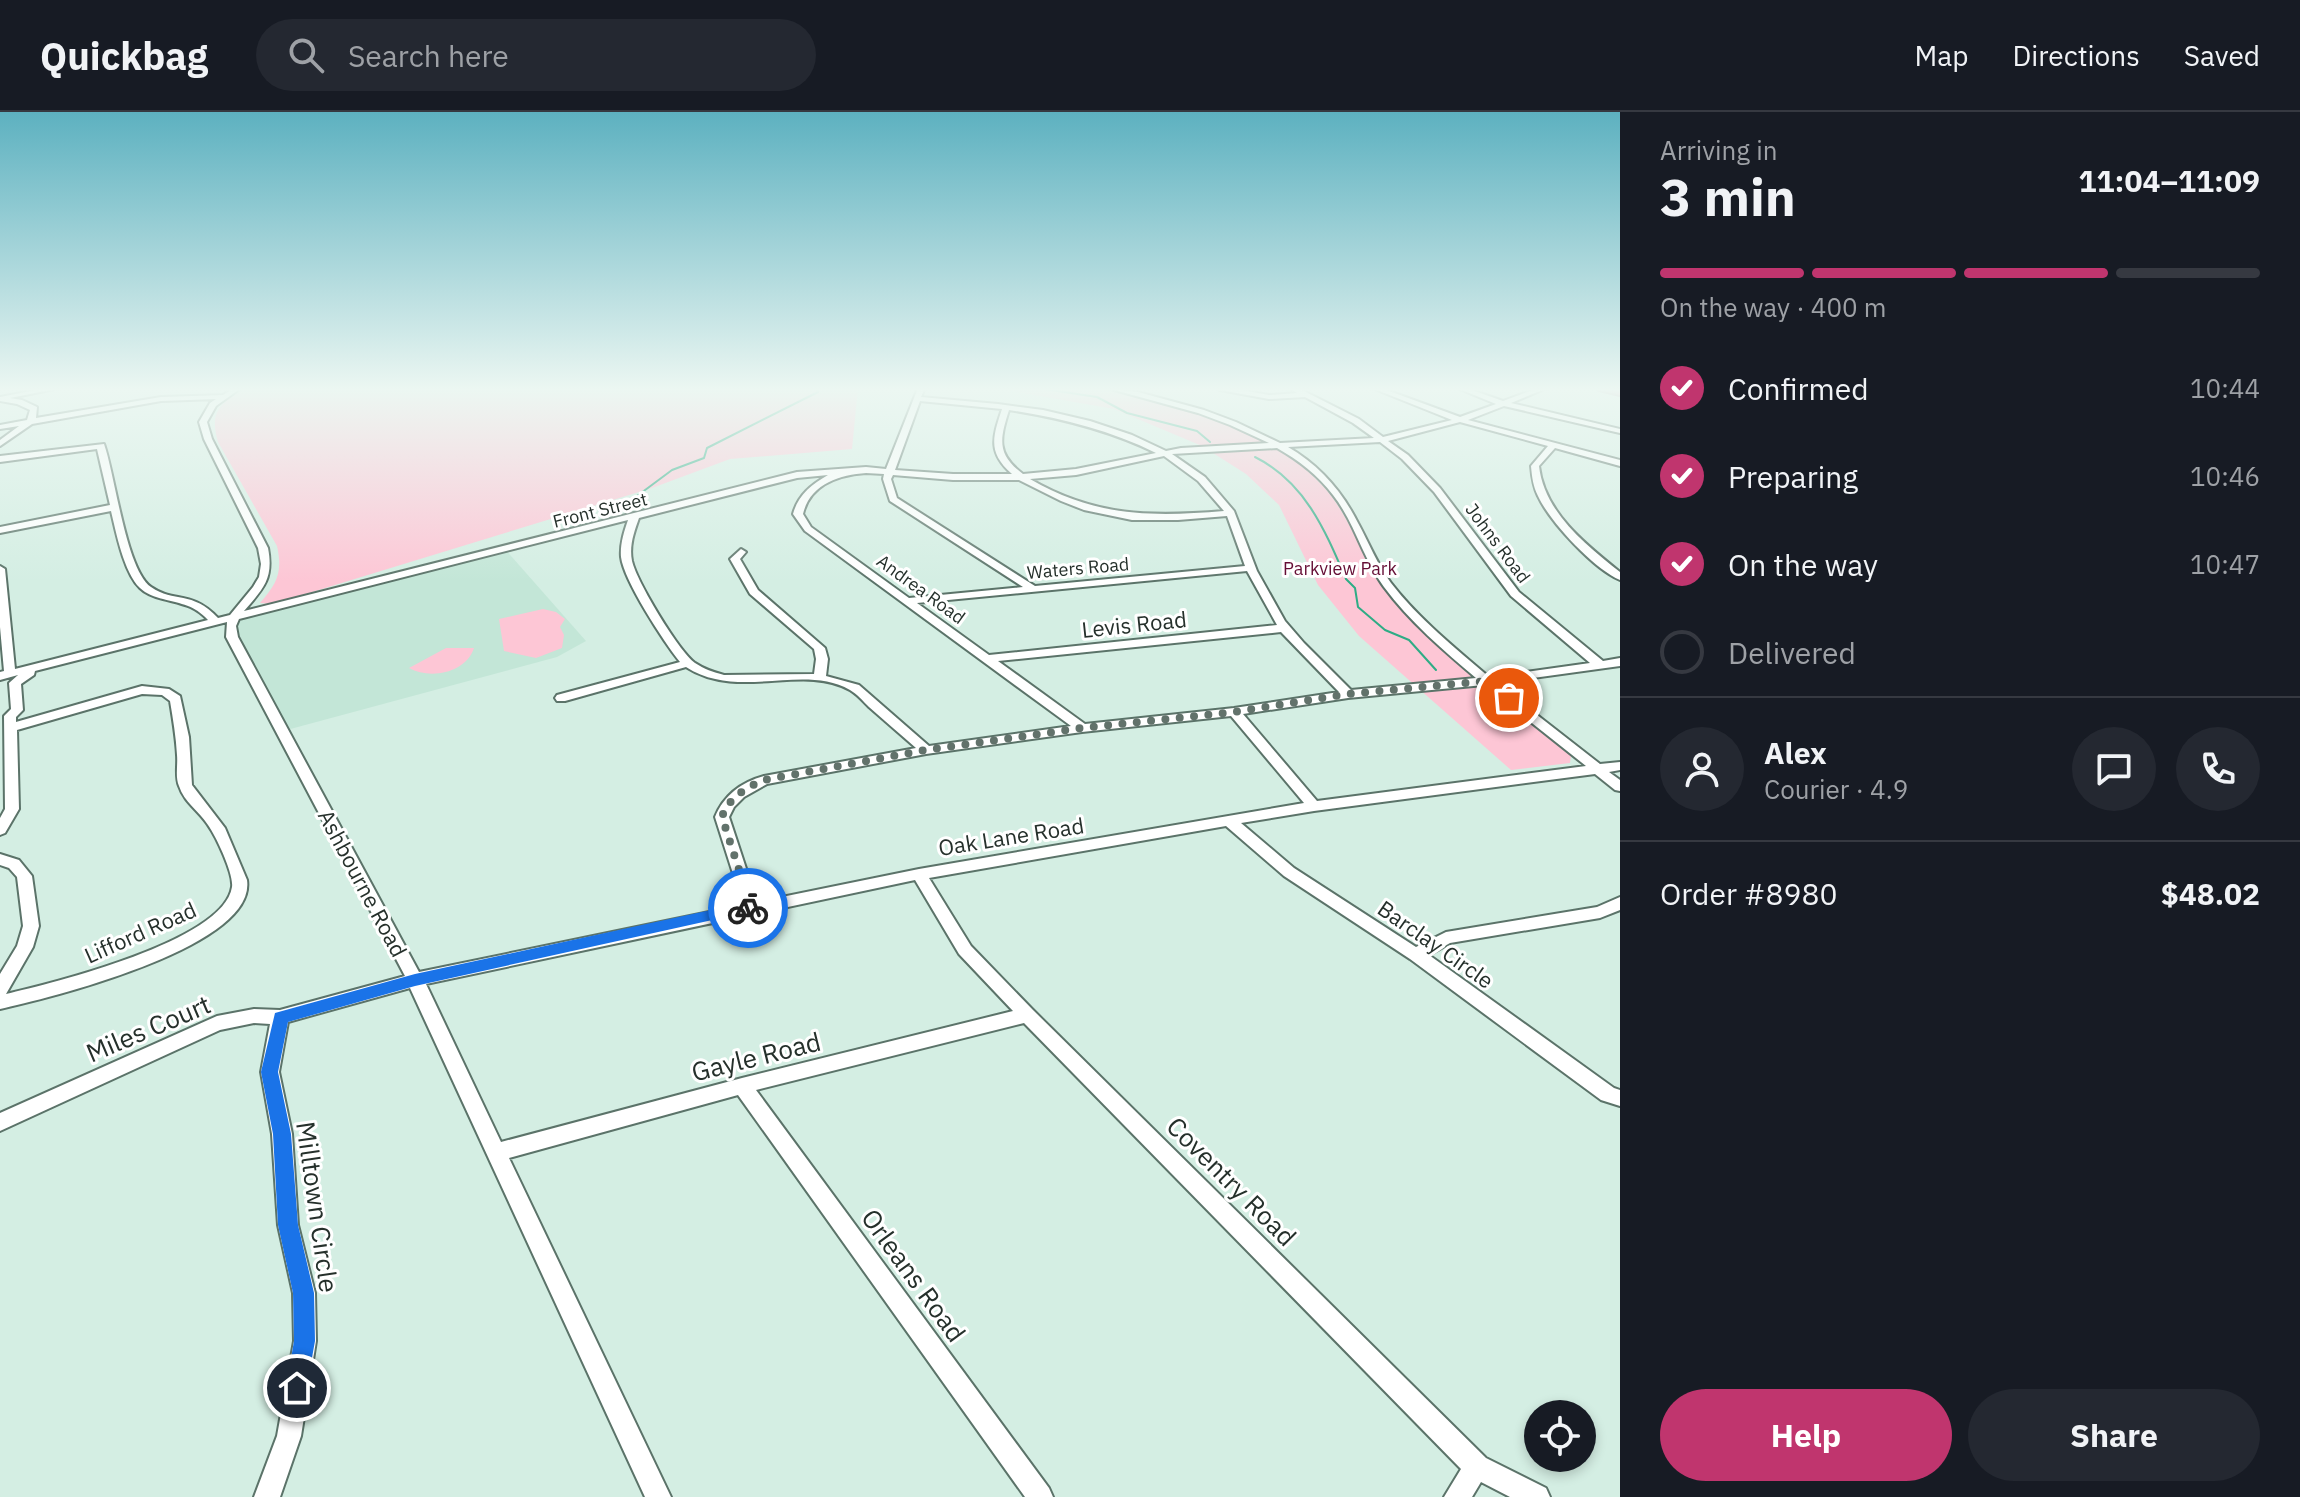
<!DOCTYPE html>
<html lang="en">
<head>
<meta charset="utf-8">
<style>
	:root { --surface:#171b24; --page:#242831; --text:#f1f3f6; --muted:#9ea1a6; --line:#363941; --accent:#c0356e }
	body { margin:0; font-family:"IBM Plex Sans",sans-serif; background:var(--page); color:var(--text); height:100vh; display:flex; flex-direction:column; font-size:30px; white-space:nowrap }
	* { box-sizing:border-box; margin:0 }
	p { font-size:26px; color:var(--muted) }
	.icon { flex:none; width:44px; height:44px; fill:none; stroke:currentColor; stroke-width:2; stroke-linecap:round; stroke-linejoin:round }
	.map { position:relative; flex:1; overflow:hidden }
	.panel { display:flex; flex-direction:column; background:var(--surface); width:680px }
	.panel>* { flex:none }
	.controls { position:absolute; left:1524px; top:1288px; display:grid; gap:16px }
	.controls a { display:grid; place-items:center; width:72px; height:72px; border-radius:50%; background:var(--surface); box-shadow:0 4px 12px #0003; font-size:40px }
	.pin { position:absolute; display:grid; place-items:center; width:68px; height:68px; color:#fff; margin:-34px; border:4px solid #fff; border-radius:50%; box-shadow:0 2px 8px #0007 }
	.courier { position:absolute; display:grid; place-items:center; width:80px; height:80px; margin:-40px; border:6px solid #1a73e8; border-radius:50%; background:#fff; color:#222; box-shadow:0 2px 10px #0007 }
	.summary em { font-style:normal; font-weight:700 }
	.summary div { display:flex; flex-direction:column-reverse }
	.summary { display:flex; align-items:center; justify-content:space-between; height:136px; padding:0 40px }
	h1 { font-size:52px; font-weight:700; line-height:60px }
	.bar { display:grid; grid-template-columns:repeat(4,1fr); gap:12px 8px; align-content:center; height:96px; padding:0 40px }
	.bar i { height:10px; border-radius:6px; background:var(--line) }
	.bar .current { background:var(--accent) }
	.bar p { grid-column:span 4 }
	.line { display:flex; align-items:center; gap:20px; padding:0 40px; border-top:2px solid var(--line) }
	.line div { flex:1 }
	.round { display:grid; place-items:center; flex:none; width:84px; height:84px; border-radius:42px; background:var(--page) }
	ol { padding:0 40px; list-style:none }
	li { display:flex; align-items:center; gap:24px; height:88px }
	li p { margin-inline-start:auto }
	li .icon { padding:8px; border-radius:50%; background:var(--accent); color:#fff; stroke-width:4 }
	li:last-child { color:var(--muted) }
	li i { width:44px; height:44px; border:4px solid var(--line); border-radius:50% }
	.action { display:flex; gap:16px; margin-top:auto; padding:16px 40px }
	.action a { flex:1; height:92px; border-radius:48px; background:var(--accent); color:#fff; font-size:32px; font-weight:700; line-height:92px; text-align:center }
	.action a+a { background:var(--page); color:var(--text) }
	header { display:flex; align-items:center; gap:48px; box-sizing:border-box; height:112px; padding:0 40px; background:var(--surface); border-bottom:2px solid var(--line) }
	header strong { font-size:38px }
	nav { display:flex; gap:44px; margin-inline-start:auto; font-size:28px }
	.search { width:560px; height:72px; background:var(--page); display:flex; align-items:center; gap:20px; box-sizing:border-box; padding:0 28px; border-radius:44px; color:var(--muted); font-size:30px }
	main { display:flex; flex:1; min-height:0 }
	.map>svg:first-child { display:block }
	.built { fill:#c3e6d7 }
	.green { fill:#fdc6d5 }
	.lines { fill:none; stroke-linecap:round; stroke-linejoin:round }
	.stream { stroke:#2eac85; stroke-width:2 }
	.minor-casing { stroke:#5b7369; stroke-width:4 }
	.highway-casing { stroke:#9d4767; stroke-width:4 }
	.minor { fill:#fff; fill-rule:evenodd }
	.highway { fill:#dd5387; fill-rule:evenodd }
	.route { fill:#1a73e8 }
	.done { stroke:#62726b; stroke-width:8; stroke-dasharray:0 14.4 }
	.labels { text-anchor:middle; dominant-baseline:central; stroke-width:6; stroke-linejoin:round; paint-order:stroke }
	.far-street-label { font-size:18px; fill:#25302b; stroke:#fff }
	.far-park-label { font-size:18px; fill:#650e35; stroke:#fff }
	.street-label { font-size:22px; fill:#25302b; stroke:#fff }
	.near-street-label { font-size:26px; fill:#25302b; stroke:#fff }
</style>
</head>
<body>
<header>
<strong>Quickbag</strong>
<div class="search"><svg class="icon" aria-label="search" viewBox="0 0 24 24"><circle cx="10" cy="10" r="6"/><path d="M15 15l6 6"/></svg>Search here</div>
<nav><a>Map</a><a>Directions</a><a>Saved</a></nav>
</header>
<main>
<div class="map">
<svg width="1620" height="1385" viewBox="0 0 1620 1385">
	<rect width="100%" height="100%" fill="#d4eee3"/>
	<path class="built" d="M505 437 586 529 557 545 283 619 232 525 233 506Z"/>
	<path class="green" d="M245 276H858L852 337 730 347 652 376 273 492 260 491C277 472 283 460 277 434L218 330C209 299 220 292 245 276Z
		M995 276C1029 276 1064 273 1098 276 1122 277 1146 286 1169 293 1225 311 1282 330 1323 374 1353 407 1364 454 1393 488 1443 548 1511 594 1571 644L1570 651 1511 658 1359 524 1318 473 1279 393 1246 362 1202 334 1114 297Z
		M543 497 556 500 565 507 560 515 564 523 562 536 536 546 504 539 499 507Z
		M446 536H474C466 561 430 568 409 556Z"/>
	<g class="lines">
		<path class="stream" d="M1038 276 1097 285 1127 301 1197 319 1210 330
			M1255 345C1305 370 1325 418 1346 467L1355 476 1358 495 1385 518 1409 528 1436 558
			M644 396 633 387 672 358 704 346 707 336 814 282 818 280 815 276"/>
		<g class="minor-casing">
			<path id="minor" d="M46 276H60L10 286 22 288 37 295 36 306 161 285 223 283 234 276H241L216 294 207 310 212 327 268 436C274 467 263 477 244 499L797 360 866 355 886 357 918 276H925L921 285 998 292 1043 298 1090 309 1132 323 1166 339 1181 336 1269 331 1230 313 1198 301 1107 276 1138 280 1204 298 1236 310 1280 331 1374 326 1353 311 1305 285 1269 287 1220 278 1217 276H1230L1269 283 1297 281 1289 276H1298L1359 307 1383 325 1452 308 1372 276H1381L1460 305 1496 292 1457 276H1466L1503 289 1538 276H1547L1511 291 1620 317V321L1504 294 1468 308 1620 348V354L1555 336 1539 354C1544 400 1586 433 1620 460V468C1594 457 1550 410 1538 384 1533 374 1532 365 1531 354L1548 334 1460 310 1388 329 1408 343 1440 376 1519 480 1603 549 1620 546V554L1496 571 1600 652 1620 650V658L1609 660 1620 668V679L1615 678 1595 662 1314 699 1241 711 1294 756 1416 835 1446 820 1597 795 1620 785V798L1600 806 1450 831 1429 843 1614 976 1620 978V994L1601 988 1410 847 1284 764 1226 714 929 766 971 834 1033 898 1486 1346 1546 1376 1550 1385H1510L1481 1370 1472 1385H1444L1461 1357 1024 911 756 978 1049 1376 1053 1385H1025L738 983 509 1046 671 1385H645L410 876 288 910 279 960 292 1022 298 1113 315 1181 316 1229 301 1324 280 1385H254L277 1324 294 1229 293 1181 278 1113 272 1022 261 960 270 912 254 911 220 918 0 1019V1001L217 904 254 897 280 898 405 864 226 525 227 510 35 559 34 563 21 572 23 598 16 605V610L142 574 169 577 180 584 189 625 192 673 225 716 247 768C257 835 49 886 0 897V862L17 834 23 814 17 765 9 756 0 753V742L19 748 32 764 39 814 33 835 6 882C53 871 224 829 232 775 234 762 216 724 208 713 199 699 184 690 179 674 175 665 178 653 177 643 176 625 173 607 170 589L162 583 142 582 17 618 19 697 5 721 0 723V706L5 697 4 604 11 597 9 571 18 563 0 568V560L4 559 0 515V454L5 457 15 557 208 508C194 493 182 492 163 487 155 485 146 482 140 476 124 461 116 420 111 399L0 421V415L110 393 97 337 0 350V344L104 332C115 363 126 458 151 475 174 491 192 478 218 506L230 503 253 475 259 465 261 452 258 436 204 327 199 310 210 291 216 287 161 289 32 312 0 334V328L19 314 0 317V313L27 308 30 298 17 292 0 289V285ZM920 289 1002 297C993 325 987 340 1012 362H953L895 358ZM1009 298C1061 306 1109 318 1156 341L1076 357 1023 362C996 342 1000 327 1009 298ZM1380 330 1402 347 1434 380 1511 484 1590 551 1489 565C1455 536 1418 506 1391 471 1377 452 1369 431 1358 411 1342 379 1319 353 1288 335ZM1277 336C1298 348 1318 363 1333 383 1355 411 1363 447 1384 475 1409 509 1444 539 1476 566L1351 578 1304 531 1285 509 1257 459 1234 399 1205 365 1172 342ZM1164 344 1198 369 1224 399C1152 405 1095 405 1030 367L1076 363ZM866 361 884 362 883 367 890 389 1023 475 909 486 811 415 803 402C810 372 839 363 866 361ZM828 363C811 373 798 383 793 402L805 419 1071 614 929 634 859 573 826 564 828 547 825 536 758 478 740 447 746 440 741 437 730 447 750 482 814 537 816 547 814 562 724 563C713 560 704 557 695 551 678 538 637 470 632 449 629 434 634 420 639 406L797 366ZM893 363 953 368H1019L1061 389 1084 398 1132 408H1178L1227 404 1245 454 1035 474 897 386 891 367ZM628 408C624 420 620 432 621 445 624 469 664 530 680 550L557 583 555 586 557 589H565L686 555C739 589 802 551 850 578 857 582 863 589 869 595 884 608 900 622 916 636L764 664C742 670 724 683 715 705L743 793 419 860 238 525 236 514 239 507ZM1247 459 1277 513 989 543 917 491ZM1281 520 1339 580 1234 596 1085 612 998 549ZM1484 573 1586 654 1317 689 1243 602 1348 586ZM1231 604 1304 691 919 757 757 790 729 705 734 695 744 685 767 672 926 642 1082 620ZM915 768 959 842 1013 899 742 966 501 1030 426 872Z"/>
		</g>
		<g class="highway-casing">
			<path id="highway" d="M1597 276 1620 277V283L1599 278Z"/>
		</g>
		<use href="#minor" class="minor"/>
		<use href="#highway" class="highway"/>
	</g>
	<linearGradient id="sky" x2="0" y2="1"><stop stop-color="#5db1c0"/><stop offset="0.59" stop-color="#ecf7f2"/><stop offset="1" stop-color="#ecf7f2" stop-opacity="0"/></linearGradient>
	<rect width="1620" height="470" fill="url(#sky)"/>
	<path class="route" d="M748 790 755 796 753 799 415 874 288 910 278 960 291 1022 298 1113 314 1181 315 1229 305 1284 297 1287 289 1284 286 1276 294 1229 293 1181 278 1113 273 1022 261 960 275 901 415 862Z"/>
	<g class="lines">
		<path class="done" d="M748 796 751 795 722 705C728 686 747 675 764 668L926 638 1082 616 1234 600 1348 582 1487 569 1509 586"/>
	</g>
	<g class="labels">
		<g class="far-street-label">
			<text transform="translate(600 398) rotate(-14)">Front Street</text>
			<text transform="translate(1498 431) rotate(53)">Johns Road</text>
			<text transform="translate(1078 456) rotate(-5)">Waters Road</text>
			<text transform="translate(921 477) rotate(36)">Andrea Road</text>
		</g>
		<g class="far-park-label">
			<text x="1340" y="456">Parkview Park</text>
		</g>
		<g class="street-label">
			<text transform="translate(1134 512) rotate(-6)">Levis Road</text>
			<text transform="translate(1011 724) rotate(-9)">Oak Lane Road</text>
			<text transform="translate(363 771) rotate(62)">Ashbourne Road</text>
			<text transform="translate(140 820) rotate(-24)">Lifford Road</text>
			<text transform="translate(1436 832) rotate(35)">Barclay Circle</text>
		</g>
		<g class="near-street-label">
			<text transform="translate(148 916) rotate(-23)">Miles Court</text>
			<text transform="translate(756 944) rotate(-14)">Gayle Road</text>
			<text transform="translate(1232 1069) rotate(45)">Coventry Road</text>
			<text transform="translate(318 1095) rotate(82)">Milltown Circle</text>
			<text transform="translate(914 1163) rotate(54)">Orleans Road</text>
		</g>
	</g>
</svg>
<div class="controls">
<a><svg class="icon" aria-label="locate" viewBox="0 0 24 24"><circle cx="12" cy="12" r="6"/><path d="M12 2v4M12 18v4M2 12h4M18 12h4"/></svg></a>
</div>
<div class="pin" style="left:1509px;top:586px;background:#ea580c"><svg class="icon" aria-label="bag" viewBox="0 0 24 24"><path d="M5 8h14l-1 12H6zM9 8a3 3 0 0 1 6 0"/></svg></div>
<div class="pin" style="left:297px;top:1276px;background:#1f2937"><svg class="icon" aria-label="home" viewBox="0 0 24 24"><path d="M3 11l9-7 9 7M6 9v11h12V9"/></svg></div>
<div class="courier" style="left:748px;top:796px"><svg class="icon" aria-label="bike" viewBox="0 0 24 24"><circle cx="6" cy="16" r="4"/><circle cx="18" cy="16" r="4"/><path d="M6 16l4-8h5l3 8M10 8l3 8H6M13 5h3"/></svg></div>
</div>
<section class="panel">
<div class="summary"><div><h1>3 min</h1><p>Arriving in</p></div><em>11:04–11:09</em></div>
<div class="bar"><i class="current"></i><i class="current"></i><i class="current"></i><i></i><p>On the way · 400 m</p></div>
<ol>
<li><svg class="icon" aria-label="check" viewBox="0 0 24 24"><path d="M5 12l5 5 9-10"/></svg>Confirmed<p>10:44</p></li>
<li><svg class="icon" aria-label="check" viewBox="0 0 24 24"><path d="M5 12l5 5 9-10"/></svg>Preparing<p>10:46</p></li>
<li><svg class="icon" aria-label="check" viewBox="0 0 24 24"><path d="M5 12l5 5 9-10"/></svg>On the way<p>10:47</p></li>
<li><i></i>Delivered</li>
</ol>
<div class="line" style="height:144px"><a class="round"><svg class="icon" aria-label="person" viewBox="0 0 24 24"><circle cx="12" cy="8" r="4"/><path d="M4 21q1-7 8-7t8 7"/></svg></a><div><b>Alex</b><p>Courier · 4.9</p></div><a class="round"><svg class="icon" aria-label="chat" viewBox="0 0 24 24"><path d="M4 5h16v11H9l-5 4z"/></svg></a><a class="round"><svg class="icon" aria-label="phone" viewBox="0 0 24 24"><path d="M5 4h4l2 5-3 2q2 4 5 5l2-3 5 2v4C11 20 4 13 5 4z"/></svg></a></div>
<div class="line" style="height:104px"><div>Order #8980</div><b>$48.02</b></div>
<div class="action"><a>Help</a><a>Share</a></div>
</section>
</main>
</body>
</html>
